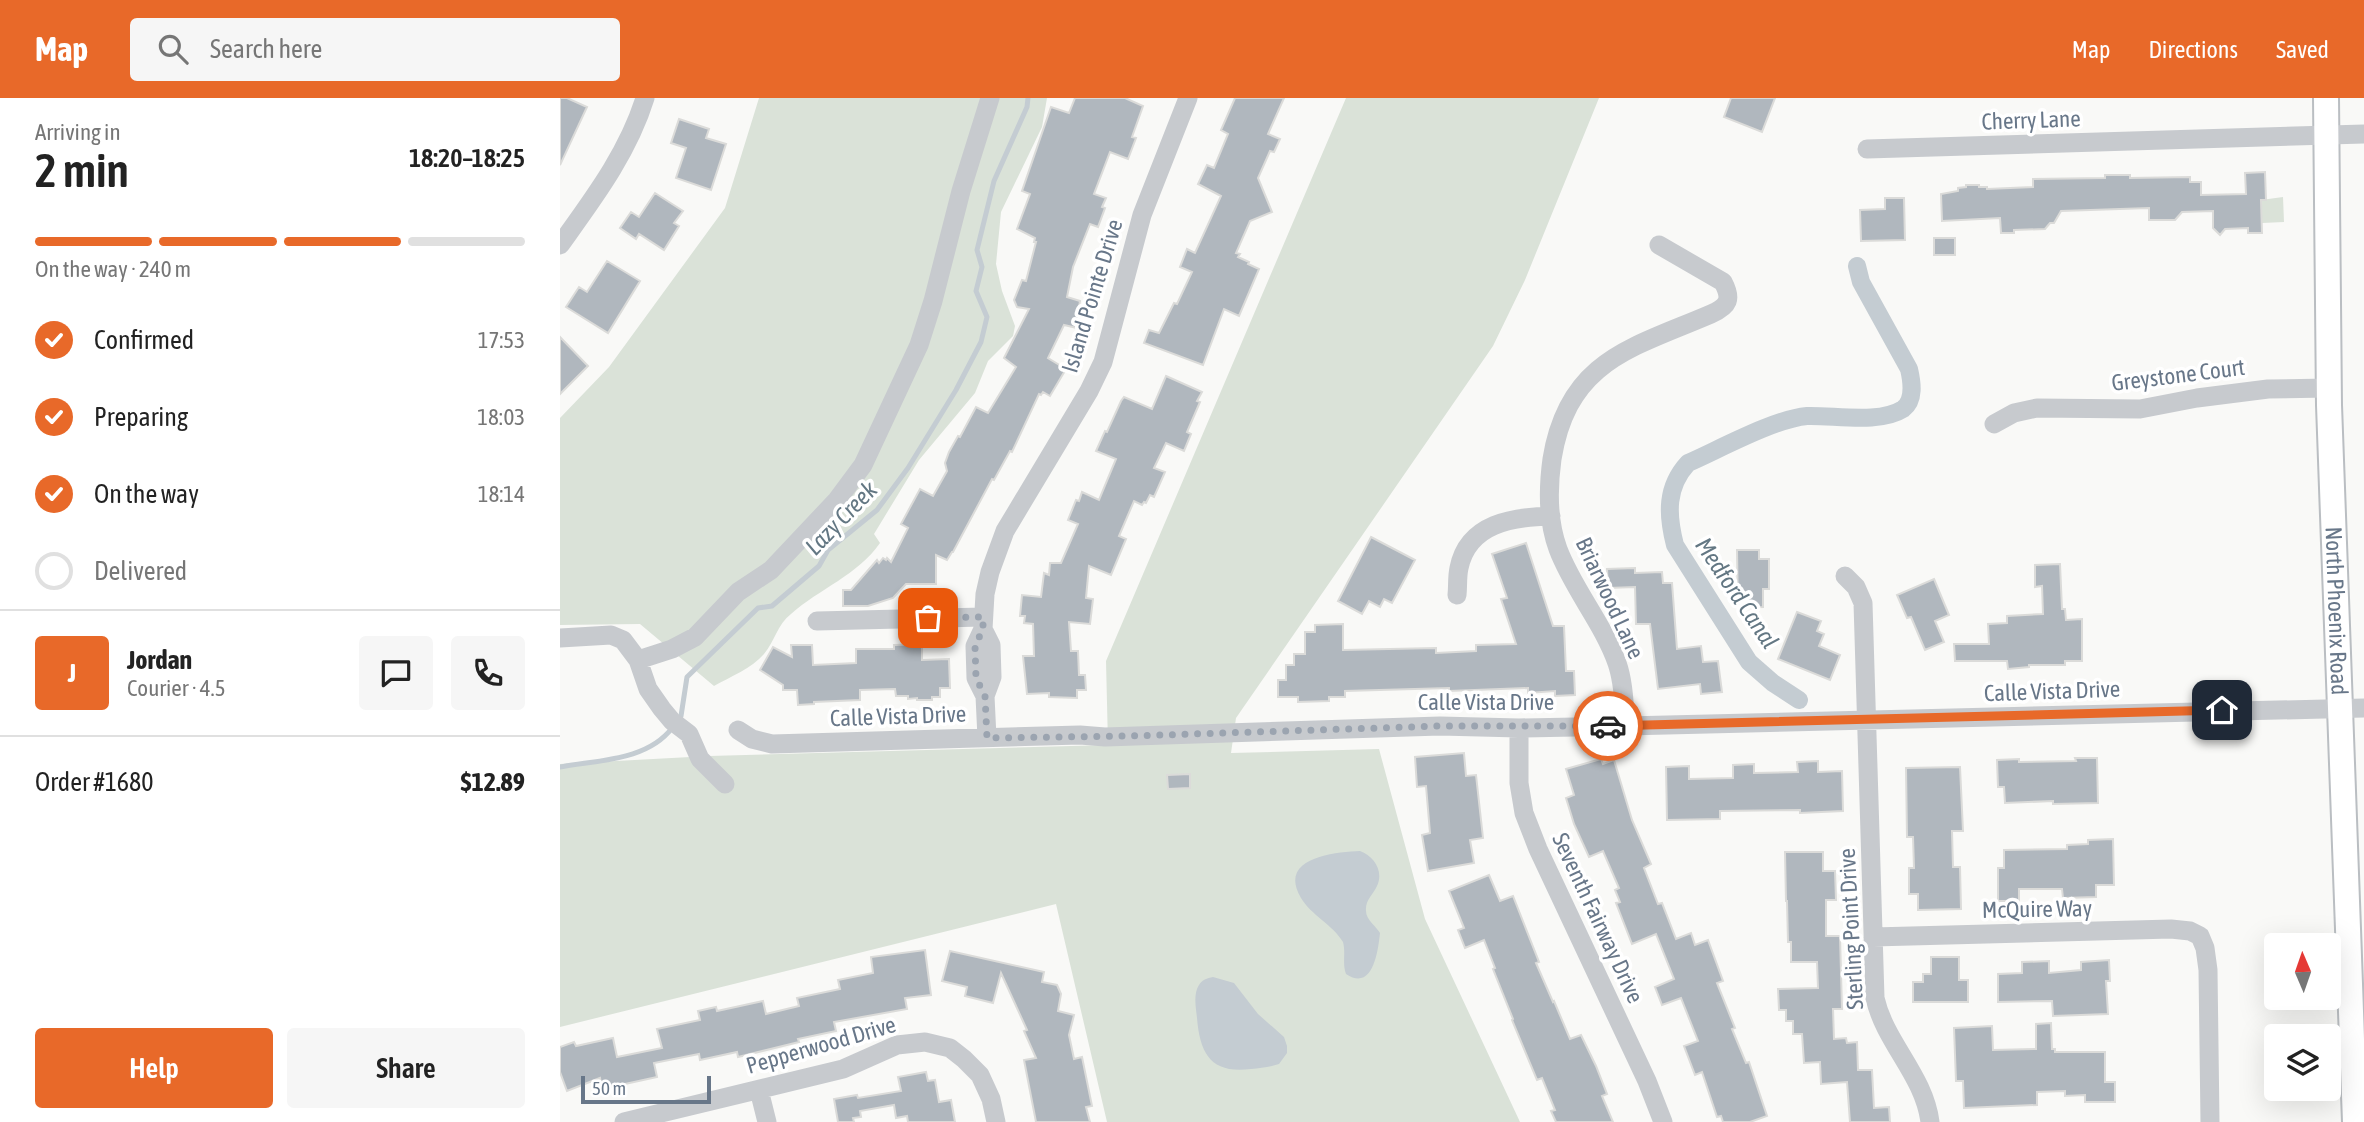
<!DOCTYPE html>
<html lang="en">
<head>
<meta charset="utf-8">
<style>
	:root { --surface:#fff; --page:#f6f6f6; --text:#222; --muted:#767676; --line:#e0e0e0; --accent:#e86929 }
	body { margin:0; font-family:"Asap Condensed",sans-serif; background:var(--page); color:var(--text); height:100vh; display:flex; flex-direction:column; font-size:26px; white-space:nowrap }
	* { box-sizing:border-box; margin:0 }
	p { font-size:23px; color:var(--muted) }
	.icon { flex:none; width:38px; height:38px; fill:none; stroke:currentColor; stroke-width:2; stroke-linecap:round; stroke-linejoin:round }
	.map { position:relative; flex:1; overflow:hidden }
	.panel { display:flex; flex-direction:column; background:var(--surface); width:560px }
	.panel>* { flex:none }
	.needle { width:46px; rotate:358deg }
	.controls { position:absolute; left:1704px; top:835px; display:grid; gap:14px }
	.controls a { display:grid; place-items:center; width:77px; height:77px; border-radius:7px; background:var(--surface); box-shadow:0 7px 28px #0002; font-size:35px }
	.scale { position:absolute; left:21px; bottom:18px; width:130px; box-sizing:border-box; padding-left:7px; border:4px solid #687789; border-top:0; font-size:19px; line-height:24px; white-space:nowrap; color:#687789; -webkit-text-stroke:5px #fff; paint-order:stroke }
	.pin { position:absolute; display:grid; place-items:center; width:60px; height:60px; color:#fff; margin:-30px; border-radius:14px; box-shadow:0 4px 10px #0006 }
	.courier { position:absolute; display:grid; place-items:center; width:70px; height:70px; margin:-35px; border:5px solid #e86929; border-radius:50%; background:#fff; color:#222; box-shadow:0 2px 9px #0007 }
	.overview em { font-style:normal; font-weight:600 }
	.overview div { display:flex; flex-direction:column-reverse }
	.overview { display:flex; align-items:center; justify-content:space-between; height:119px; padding:0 35px }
	h1 { font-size:46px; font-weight:600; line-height:52px }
	.bar { display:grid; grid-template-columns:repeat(4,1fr); gap:10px 7px; align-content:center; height:84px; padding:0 35px }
	.bar i { height:9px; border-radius:5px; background:var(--line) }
	.bar .current { background:var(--accent) }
	.bar p { grid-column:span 4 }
	.line { display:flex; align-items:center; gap:18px; padding:0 35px; border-top:2px solid var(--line) }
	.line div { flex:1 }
	.round { display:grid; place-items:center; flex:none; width:74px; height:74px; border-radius:7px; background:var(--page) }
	ol { padding:0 35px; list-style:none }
	li { display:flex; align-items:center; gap:21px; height:77px }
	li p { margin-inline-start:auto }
	li .icon { padding:7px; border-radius:50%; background:var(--accent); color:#fff; stroke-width:4 }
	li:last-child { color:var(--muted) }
	li i { width:38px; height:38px; border:4px solid var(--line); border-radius:50% }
	.button { display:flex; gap:14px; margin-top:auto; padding:14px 35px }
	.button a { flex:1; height:80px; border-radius:7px; background:var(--accent); color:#fff; font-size:28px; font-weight:600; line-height:80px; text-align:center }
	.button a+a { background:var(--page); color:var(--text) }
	header { display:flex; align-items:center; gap:42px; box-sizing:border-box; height:98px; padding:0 35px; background:var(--accent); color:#fff }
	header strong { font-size:33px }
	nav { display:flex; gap:38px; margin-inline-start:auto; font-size:24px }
	.search { width:490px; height:63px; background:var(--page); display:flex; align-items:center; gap:18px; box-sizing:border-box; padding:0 24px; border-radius:7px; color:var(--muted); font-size:26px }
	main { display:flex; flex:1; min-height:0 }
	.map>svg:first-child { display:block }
	.green { fill:#dae2d8 }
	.water { fill:#c4ccd2 }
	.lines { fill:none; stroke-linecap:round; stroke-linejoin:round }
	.stream { stroke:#c4ccd2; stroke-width:5 }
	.canal { stroke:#c4ccd2; stroke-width:18 }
	.building { fill:#b0b7be; stroke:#dbdbd9; stroke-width:2 }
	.major-casing { stroke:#babec2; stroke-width:28 }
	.minor { stroke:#c7cace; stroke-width:19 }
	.major { stroke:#fff; stroke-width:24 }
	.done { stroke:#9ba4b0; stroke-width:7; stroke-dasharray:0 12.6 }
	.route { stroke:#e86929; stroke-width:9 }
	.labels { text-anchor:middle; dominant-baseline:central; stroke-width:7; stroke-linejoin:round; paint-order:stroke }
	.street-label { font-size:23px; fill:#687789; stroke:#fff }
	.water-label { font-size:24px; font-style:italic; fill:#637783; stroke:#fff }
</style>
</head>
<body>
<header>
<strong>Map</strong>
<div class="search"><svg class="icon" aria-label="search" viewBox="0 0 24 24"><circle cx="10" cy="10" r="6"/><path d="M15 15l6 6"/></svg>Search here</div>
<nav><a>Map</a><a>Directions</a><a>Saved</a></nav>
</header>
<main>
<section class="panel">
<div class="overview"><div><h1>2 min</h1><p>Arriving in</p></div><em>18:20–18:25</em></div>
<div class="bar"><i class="current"></i><i class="current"></i><i class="current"></i><i></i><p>On the way · 240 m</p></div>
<ol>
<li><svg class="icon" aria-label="check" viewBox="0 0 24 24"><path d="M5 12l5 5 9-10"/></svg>Confirmed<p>17:53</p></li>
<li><svg class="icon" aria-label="check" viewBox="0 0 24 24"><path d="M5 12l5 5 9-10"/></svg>Preparing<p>18:03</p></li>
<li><svg class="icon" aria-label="check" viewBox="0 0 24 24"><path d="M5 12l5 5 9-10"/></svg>On the way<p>18:14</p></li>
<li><i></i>Delivered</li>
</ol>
<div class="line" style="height:126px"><b class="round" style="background:var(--accent);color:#fff">J</b><div><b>Jordan</b><p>Courier · 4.5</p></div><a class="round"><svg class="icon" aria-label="chat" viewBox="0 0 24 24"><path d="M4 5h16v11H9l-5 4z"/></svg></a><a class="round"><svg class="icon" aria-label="phone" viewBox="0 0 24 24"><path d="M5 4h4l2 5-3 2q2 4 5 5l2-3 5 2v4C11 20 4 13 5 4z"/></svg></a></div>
<div class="line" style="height:91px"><div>Order #1680</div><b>$12.89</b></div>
<div class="button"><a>Help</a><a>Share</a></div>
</section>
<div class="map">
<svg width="1804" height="1024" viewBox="0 0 1804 1024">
	<rect width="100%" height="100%" fill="#f9f9f7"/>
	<path class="green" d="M199 0H487L482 29 441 114 436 166 442 193 455 228 453 238 428 263 415 295 359 362 314 436 320 445C298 477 259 491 231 516 217 527 215 543 204 556 192 570 170 579 154 588L80 526 0 527V320L49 269 165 110Z
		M786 0H1039L965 182 933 248 676 620 671 655 819 651 865 821 960 1024H547L496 806 0 929V666L149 658 548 647 546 563Z
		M1723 99 1724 124 1702 125 1701 102Z"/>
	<path class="water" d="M800 753C814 758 824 773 817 788 813 797 805 802 806 813 806 822 816 828 820 835 818 853 813 894 786 876 782 865 786 855 783 844 773 827 751 817 741 800 717 760 774 754 800 753Z
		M653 879 674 885 698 916 724 939 727 948V955L719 966C710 969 701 970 691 971 652 976 640 957 637 920 636 910 633 896 639 887 642 882 647 880 653 879Z"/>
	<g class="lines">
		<path class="stream" d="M118 622 121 618 127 579 198 510 212 508 259 468 268 452 317 412 348 370 396 292 421 244 427 219 416 193 422 169 417 152 434 83 467 9 468 0
			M0 669C37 662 87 663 112 630"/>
		<path class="canal" d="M1239 602 1213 585 1189 564 1115 447C1107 416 1106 389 1128 365 1160 351 1214 321 1247 318 1274 317 1320 326 1343 311 1355 302 1352 284 1349 271L1301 184 1297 168"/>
	</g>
	<path class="building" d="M0 0H7L27 9 0 67Z
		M515 0H565L583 8 572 39 576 40 568 61 550 54 534 96 546 100 542 109 545 110 538 129 530 126 513 169 507 199 520 203 519 209 522 210 517 230 504 227 488 260 506 271 490 298 483 294 481 297 479 296 452 354 450 353 434 382 432 381 393 454H392L387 462 376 457V486H346L333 500 308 508H283V492H291L317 462 319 465 323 460 326 462 327 460 331 464 348 430 341 426 360 391 373 398 387 373 385 365 389 354 398 338 400 339 416 309 428 315 456 269 444 260 469 211 457 209 454 202 462 182 466 183 476 144H474L475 140 457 131 470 96 462 93 491 9 509 15Z
		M675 0H724L708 36 720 41 714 54 710 53 698 80 712 114 690 123 676 155 680 156 678 159 689 164 688 166 699 171 679 218 664 211 643 267 584 245 589 232 599 235 614 205 617 206 632 174 620 169 627 151 635 155 661 98 638 86 647 67 654 70 668 36 661 32Z
		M1171 0H1215L1202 34 1164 19Z
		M119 21 149 31 146 40 166 46 151 92 116 80 126 50 111 45Z
		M1705 74 1706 102H1701L1702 135H1688V130L1665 131 1660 137 1653 130V113L1622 114 1615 122H1589V110L1501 113 1494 125H1490L1485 131 1454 132V135H1441L1440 120 1382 123 1381 96 1398 93V90L1406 89V87H1419V89H1427V91L1473 89V81L1545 80V77H1570V80L1630 79V84H1641V97L1686 96 1685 75Z
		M95 95 123 113 114 125 119 128 104 152 79 136 76 141 60 130 71 114 79 119Z
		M1325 100H1344L1345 142 1301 143 1300 112 1325 111Z
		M1374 140H1395V157H1374Z
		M47 163 80 183 48 235 6 209 19 189 27 194Z
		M0 239 28 268 0 296Z
		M606 278 642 294 637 303 640 304 627 334 631 336 624 353 606 345 594 370 605 374 594 399 590 397 586 405 584 404 582 407 574 403 559 438 566 441 551 477 529 468 526 500 533 501 530 526 509 524 511 553H518L519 577H525L526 592H517V600L489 599V595L467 596 463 558H474L473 526 464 525 465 518H460L462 497 481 499 484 475 489 477 490 465H501L518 426 508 422 516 402 519 403 522 394 539 402 556 361 536 353 545 333 547 334 561 303 564 299 592 311Z
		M811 439 855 462 832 505 824 501 820 509 809 503 802 516 778 503Z
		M966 445 993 528H1004L1006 573H1014L1015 597 995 598V593L968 595V590L889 593V590L785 593V599H769V603L738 604V599H718V582H726V567H734V556H745V534H755V527L783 526V552L876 550V555L916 553V547L956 546 941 501 947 500 932 456Z
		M1177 452H1199V461H1209V491H1203V509L1178 510Z
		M1500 466 1502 511H1505L1506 522 1522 521V563H1505V567H1469V569L1448 571 1447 563H1395L1394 546H1429L1428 526 1447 525V518L1483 516 1482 488 1475 489V467Z
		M1075 470V475L1102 474 1103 485H1112L1117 551 1141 548 1143 564 1158 563 1162 594 1141 596 1140 586 1098 591 1090 526H1076L1075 489 1048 490 1047 471Z
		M1374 481 1389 517 1375 523 1384 544 1365 552 1351 519 1347 520 1337 497Z
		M1237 514 1261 523 1257 533 1264 536 1259 548 1280 557 1270 582 1218 561Z
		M362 546V562L389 561 390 590H380V599H372V602H357V600L348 601V598H336L335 591 300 592V602L254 604V606L238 607 237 592H223V587L200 572 213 549 232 559 231 547H252L253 567 296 565V551H334V547Z
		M904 655 906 678 916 677 923 740 910 742 914 765 868 773 862 737 870 735 866 688 857 689 855 659Z
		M1515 660H1537L1538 705 1493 706V703L1445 705 1444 689H1438L1437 662 1459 661V664L1516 663Z
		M1041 661 1043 666 1054 662 1072 722 1091 766 1084 770 1098 806 1102 805 1116 841 1131 835 1135 847 1148 842 1163 883 1157 885 1175 930 1172 931 1186 965 1189 964 1207 1018 1190 1024H1163L1161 1018 1157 1019 1142 974 1135 977 1124 948 1138 943 1121 900 1102 907 1095 889 1114 881 1096 836 1072 846 1056 805 1060 804 1055 792 1059 790 1043 753 1029 759 1014 726 1006 700 1014 697 1006 671Z
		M1258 663V674L1282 673 1283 713 1240 715V712L1160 713V721L1107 722 1106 669 1129 668V681L1173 680V667L1194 666V675L1238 674 1237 664Z
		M1400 669 1403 733H1392L1393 769H1400L1401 811 1358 812V796H1349V770H1354L1353 739H1347L1346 670Z
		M630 676V690L608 691 607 677Z
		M1553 741 1554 787H1536V799L1503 800 1502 791H1459V803H1438V770H1444V752L1507 751V747L1528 746V742Z
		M1225 754H1263V773H1275L1276 802H1266V838H1280L1282 911H1273L1274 941 1286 940 1287 945 1297 944 1298 972H1312L1314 1010 1329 1009 1330 1024H1290L1287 984 1261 986 1260 964 1244 965 1242 936H1233V923H1226V912H1219L1218 891 1258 890 1257 864H1231V844H1228L1227 803H1226Z
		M929 777 940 803 953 798 979 864 976 865 993 904 994 903 1010 941 1021 937 1036 968 1047 996 1042 998 1053 1024H996L991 1013 995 1012 982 980 977 982 952 922 953 921 933 871 935 870 924 842 905 850 898 832 904 830 889 793Z
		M365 852 371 897 345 900 347 911 274 924 276 933 238 941 239 944 178 959 177 954 140 962 139 956 94 965 97 979 42 991 40 980 7 993 0 974V949L14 944 16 948 53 940 57 959 102 950 97 931 140 922 138 913 156 909 157 913 203 903 206 916 239 908 237 900 280 891 278 882 313 875 311 859Z
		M390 853 484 874 482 884 497 887 501 896 498 913 514 917 509 937 514 961 522 959 532 1008 526 1009 530 1024H476L464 962 476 960 464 933 467 932 441 875 433 905 405 898 407 889 382 883Z
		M1371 859H1399V882H1408V904H1353V884H1363V876H1371Z
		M1549 862 1550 883H1546L1548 916 1493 918 1492 903 1438 904V876L1462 875V864L1489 863V875L1521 872V864Z
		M1491 925 1492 951H1495V954H1545V984H1555V1004H1525V997L1505 998V993L1477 994V1007L1404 1010 1403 983H1396L1394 930 1432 928 1433 952 1476 951V926Z
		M366 974 368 983 375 982 379 1004 391 1002 395 1024H348L347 1018 336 1020 334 1007 300 1013 301 1019 293 1020 294 1024H278L274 1001 297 997 298 1000 341 993 338 979Z"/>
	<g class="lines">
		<g class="major-casing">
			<g id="major">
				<path id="s1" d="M1766 0 1769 307 1795 1024"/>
			</g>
		</g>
		<path class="minor" d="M1307 51 1804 36
			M0 147C33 101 68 55 85 0
			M1434 326 1454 315 1477 310 1580 311 1637 300 1708 291 1769 290
			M1285 478 1296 489 1303 505 1315 900C1325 945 1364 977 1370 1024
			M897 497C898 488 897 479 899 470 908 425 953 419 991 418
			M257 523 423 519
			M423 531 431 547 432 579 425 598 427 640
			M0 540 51 537 63 542 78 562 88 591 102 611 112 623 129 636 140 661 165 686
			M78 562 112 551 135 539 178 494 211 472 277 402 303 367 359 247 373 203 401 93 430 0
			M425 598 416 580 415 548 423 531 425 496 430 474 445 433 529 293 543 264 582 117 628 0
			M1066 628C1064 607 1064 585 1057 565 1043 525 1013 491 998 451 988 424 988 390 992 361 1008 262 1072 250 1151 216 1169 208 1172 201 1163 184L1099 147
			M959 630V685L964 715 978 751 1087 983 1103 1024
			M178 632 192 641 212 646 520 637 545 639 880 628 959 630 1066 628 1804 610
			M1313 839 1611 831 1630 833 1640 838 1645 850 1648 872 1650 1024
			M199 992 207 1024
			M64 1024 283 971 337 947 365 944 390 950 404 961 420 977 431 1001 436 1024"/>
		<use href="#major" class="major"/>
	</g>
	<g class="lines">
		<path class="done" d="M368 520 423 519V531L415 548 416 580 425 598 427 640 570 638 880 628H1048"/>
		<path class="route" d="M1048 628 1662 612"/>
	</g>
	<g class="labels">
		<g class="street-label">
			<text transform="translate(1471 22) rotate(-2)">Cherry Lane</text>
			<text transform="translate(532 198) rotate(-73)">Island Pointe Drive</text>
			<text transform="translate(1618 277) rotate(-7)">Greystone Court</text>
			<text transform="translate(1050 500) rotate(65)">Briarwood Lane</text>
			<text stroke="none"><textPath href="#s1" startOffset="513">North Phoenix Road</textPath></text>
			<text transform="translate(1492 593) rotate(-2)">Calle Vista Drive</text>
			<text x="926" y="604">Calle Vista Drive</text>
			<text transform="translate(338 618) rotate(-2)">Calle Vista Drive</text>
			<text transform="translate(1477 811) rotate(-1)">McQuire Way</text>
			<text transform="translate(1038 820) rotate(65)">Seventh Fairway Drive</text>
			<text transform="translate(1291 831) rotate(-93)">Sterling Point Drive</text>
			<text transform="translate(261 947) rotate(-16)">Pepperwood Drive</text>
		</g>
		<g class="water-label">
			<text transform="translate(281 420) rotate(-46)">Lazy Creek</text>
			<text transform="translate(1177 495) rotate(56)">Medford Canal</text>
		</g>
	</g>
</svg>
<div class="controls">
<a><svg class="needle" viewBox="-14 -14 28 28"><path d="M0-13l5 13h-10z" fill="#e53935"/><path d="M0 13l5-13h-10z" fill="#767676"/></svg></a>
<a><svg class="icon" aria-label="layers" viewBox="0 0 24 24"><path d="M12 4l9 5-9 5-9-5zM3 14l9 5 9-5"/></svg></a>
</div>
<div class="scale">50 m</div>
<div class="pin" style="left:368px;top:520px;background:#ea580c"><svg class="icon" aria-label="bag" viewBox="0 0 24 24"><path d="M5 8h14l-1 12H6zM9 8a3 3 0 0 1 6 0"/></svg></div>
<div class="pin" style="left:1662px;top:612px;background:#1f2937"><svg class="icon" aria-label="home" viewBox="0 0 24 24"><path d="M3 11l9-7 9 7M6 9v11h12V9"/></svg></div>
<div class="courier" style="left:1048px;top:628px"><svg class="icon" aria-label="car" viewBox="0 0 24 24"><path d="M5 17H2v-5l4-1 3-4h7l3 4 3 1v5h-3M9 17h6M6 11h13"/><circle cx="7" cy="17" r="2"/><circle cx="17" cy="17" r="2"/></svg></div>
</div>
</main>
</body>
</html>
